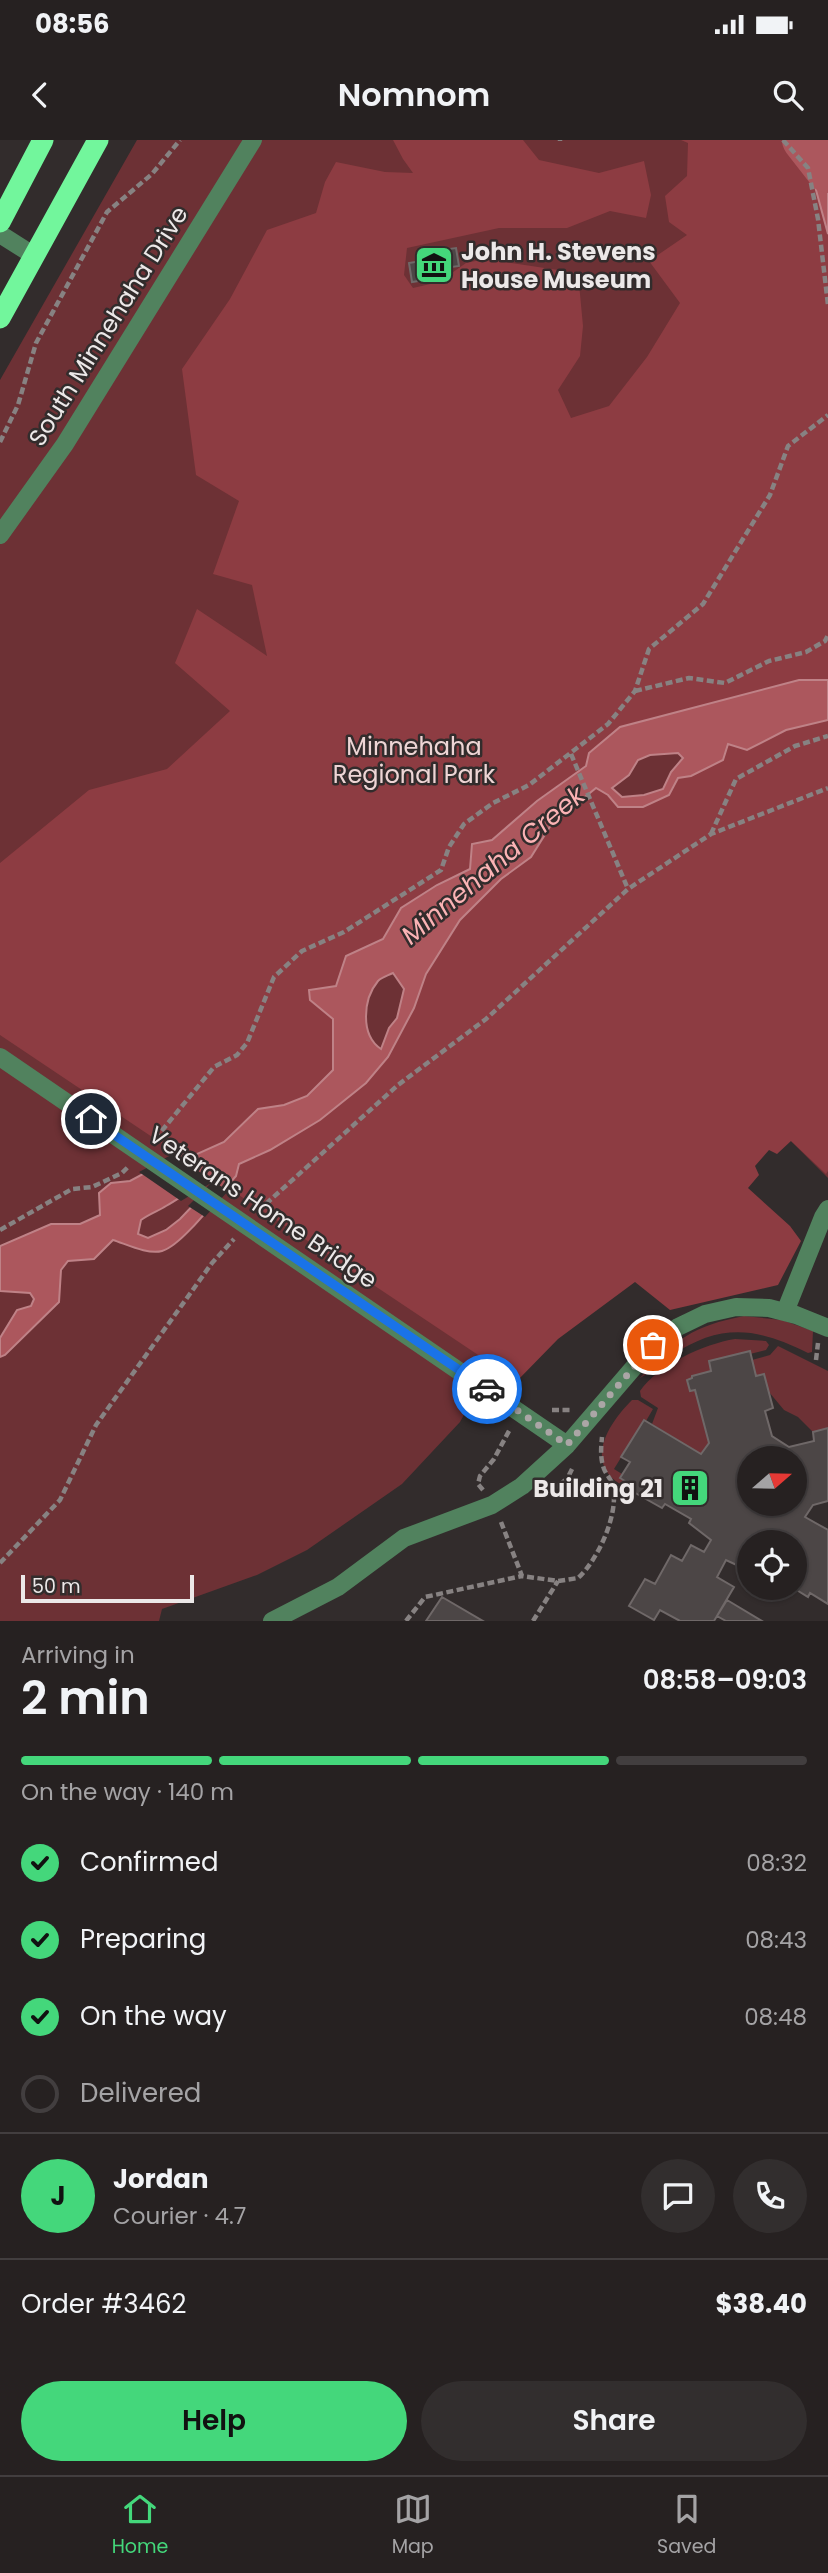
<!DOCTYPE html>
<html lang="en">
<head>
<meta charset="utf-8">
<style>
	:root { --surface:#262121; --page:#322e2e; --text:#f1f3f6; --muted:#a4a3a5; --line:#423e3f; --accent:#44d77b }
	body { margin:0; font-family:Poppins,sans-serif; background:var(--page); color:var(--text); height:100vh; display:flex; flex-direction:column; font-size:26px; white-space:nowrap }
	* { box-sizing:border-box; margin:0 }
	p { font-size:23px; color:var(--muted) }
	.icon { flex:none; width:38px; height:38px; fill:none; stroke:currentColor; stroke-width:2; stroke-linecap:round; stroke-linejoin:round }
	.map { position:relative; height:1481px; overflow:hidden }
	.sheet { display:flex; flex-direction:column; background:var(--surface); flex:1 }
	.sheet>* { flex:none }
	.needle { width:46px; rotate:70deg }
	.controls { position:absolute; left:737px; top:1306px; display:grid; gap:14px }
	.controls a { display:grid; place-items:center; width:70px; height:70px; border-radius:50%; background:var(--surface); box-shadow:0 2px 5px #0004,0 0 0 2px var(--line); font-size:35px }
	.scale { position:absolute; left:21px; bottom:18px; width:173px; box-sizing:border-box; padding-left:7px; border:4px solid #ece8e8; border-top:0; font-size:19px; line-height:24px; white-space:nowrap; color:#ece8e8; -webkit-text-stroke:5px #322c2c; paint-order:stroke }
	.pin { position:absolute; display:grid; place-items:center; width:60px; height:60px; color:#fff; margin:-30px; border:4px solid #fff; border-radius:50%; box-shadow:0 2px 7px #0007 }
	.courier { position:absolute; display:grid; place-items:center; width:70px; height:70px; margin:-35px; border:5px solid #1a73e8; border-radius:50%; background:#fff; color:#222; box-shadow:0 2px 9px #0007 }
	.head em { font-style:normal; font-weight:600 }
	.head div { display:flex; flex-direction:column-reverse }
	.head { display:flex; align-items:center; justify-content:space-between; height:119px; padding:0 21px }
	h1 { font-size:46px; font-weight:600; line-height:52px }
	.bar { display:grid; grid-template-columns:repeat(4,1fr); gap:10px 7px; align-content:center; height:84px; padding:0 21px }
	.bar i { height:9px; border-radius:5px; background:var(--line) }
	.bar .on { background:var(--accent) }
	.bar p { grid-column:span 4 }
	.line { display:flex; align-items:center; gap:18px; padding:0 21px; border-top:2px solid var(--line) }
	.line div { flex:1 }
	.round { display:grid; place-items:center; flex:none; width:74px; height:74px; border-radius:37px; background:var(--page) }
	ol { padding:0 21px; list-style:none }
	li { display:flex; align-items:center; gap:21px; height:77px }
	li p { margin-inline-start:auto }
	li .icon { padding:7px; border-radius:50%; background:var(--accent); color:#111; stroke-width:4 }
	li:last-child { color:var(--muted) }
	li i { width:38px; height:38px; border:4px solid var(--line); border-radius:50% }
	.cta { display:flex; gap:14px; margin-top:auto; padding:14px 21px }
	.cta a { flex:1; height:80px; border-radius:42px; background:var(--accent); color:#111; font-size:28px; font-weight:600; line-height:80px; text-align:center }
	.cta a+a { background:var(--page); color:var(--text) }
	.status { display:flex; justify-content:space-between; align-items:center; height:49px; padding:0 35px; background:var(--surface); direction:ltr }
	.status svg { height:19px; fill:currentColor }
	header { display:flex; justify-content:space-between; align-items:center; height:91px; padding:0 21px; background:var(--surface); font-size:32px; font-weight:600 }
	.tab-bar { display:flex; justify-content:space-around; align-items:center; height:98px; border-top:2px solid var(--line); background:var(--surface); font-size:19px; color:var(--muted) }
	.tab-bar a { display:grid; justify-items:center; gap:4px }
	.tab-bar .on { color:var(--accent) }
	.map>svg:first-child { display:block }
	.green { fill:#6d3135 }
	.forest { fill:#8d3c42 }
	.water { fill:#ac575d; stroke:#bf8287; stroke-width:2; fill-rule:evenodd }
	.pier { fill:#322c2c }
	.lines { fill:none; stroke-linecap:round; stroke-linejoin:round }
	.river { stroke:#ac575d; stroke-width:42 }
	.building { fill:#4c4646; stroke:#6f6868; stroke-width:2; fill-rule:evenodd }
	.path { stroke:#878282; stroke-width:4.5; stroke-dasharray:7 3.5; stroke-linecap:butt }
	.minor { stroke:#51825e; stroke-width:18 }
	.highway { stroke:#72f69c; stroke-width:21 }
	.done { stroke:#aba6a6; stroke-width:7; stroke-dasharray:0 12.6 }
	.route { stroke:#1a73e8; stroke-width:9 }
	.labels { text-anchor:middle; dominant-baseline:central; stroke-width:5; stroke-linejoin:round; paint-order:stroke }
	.poi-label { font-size:24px; font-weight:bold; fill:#ece8e8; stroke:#322c2c; text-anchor:start }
	.street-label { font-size:24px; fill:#ece8e8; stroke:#322c2c }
	.park-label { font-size:24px; fill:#eed5d5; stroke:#322c2c }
	.water-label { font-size:26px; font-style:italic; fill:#fbb3b5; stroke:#322c2c }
</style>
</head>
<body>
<div class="status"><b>08:56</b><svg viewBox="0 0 49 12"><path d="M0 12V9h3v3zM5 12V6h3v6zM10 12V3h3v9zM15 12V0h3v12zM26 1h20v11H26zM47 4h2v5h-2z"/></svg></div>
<header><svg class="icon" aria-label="back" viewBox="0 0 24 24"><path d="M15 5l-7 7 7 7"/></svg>Nomnom<svg class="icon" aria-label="search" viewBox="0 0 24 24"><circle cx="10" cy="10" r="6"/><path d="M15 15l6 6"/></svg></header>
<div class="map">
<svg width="828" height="1481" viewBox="0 0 828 1481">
	<rect width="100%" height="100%" fill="#322c2c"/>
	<path class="green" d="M137 0H828V1038L791 1001 772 1000 499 1211 460 1282 402 1344 307 1410 257 1435 162 1469 159 1481H0V240Z
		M744 1176 782 1180 813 1191 812 1212 808 1213C758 1188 721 1182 671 1216 661 1223 652 1232 640 1238 675 1199 693 1186 744 1176Z
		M735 1199 766 1201 769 1205 766 1210 750 1214 749 1211 709 1221 711 1231 692 1236V1238L687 1240 690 1251 695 1250 709 1303 701 1314 652 1284 658 1268 641 1257 640 1251C658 1225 704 1204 735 1199Z
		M778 1206 828 1231V1288L813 1292 798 1277 784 1270 769 1252 764 1234 756 1236 752 1220 770 1215Z
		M632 1260H638L653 1269 646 1281 644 1280 614 1329 622 1334 620 1339 633 1346 630 1350C624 1346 617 1343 612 1338 587 1313 614 1278 632 1260Z"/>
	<path class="forest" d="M393 0H523L539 20 599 33 644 21 651 55 646 78 610 71 567 88H499L407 108 404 135 413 148 439 142 466 123 485 119 578 133 583 186 580 216 558 250 571 278 609 266 647 217 680 163 649 121 687 95 669 82 665 56 687 36 688 3 681 0H799L810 28 828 94V540H799L620 587 586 626 537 661 492 700 472 704 470 729 437 745 401 768 383 799 346 816 336 846 310 860 333 879V930L307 957 284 965 258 969 224 1002 195 1015 184 1012 179 1015 0 895V723L89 650 167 629 230 571 175 523 197 469 267 516 252 445 213 434 239 361 196 335 182 229 230 159 267 90 316 73 325 42 336 22 385 32 413 33 403 19Z
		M828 580V1031L826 1034 791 1001 777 1014 769 1010 755 1026 759 1035 748 1048 790 1086 801 1101 778 1145 670 1170 635 1142 558 1199 517 1241 227 1047 236 1036 239 1024 270 1010 320 980 366 943 388 917 414 868 426 834 460 780 501 739 531 717 551 685 597 648 608 655 618 667 669 655 678 638 691 636 728 604 747 610 786 590Z"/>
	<path class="water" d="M799 0H820L819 15 828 32V94L810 28Z
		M799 540H828V580L786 590 747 610 728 604 723 620 691 636 678 638 669 655 643 667H618L608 655 596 648 551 685 531 717 501 739 460 780 426 834 414 868 388 917 366 943 320 980 270 1010 239 1024 236 1036C220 1054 183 1105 162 1111 148 1115 126 1104 113 1100L94 1119 68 1121 61 1130 59 1162 5 1215 0 1217V1198L17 1170 31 1166 34 1159 30 1153 0 1151V1106L51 1084H80L100 1075 99 1053 111 1043 130 1041 184 1012 195 1015 224 1002 258 969 284 965 307 956 333 930V879L310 860 309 850 336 846 346 816 383 799 401 768 437 745 470 729 472 704 492 700 537 661 586 626 589 613 620 587ZM678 613 683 618 671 632 663 649 644 655 622 657 612 648 629 635 638 620 650 615ZM393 833 404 849 397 878 389 888 381 909C360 895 363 859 378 841 382 837 387 836 393 833ZM222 1035 180 1079 166 1090 148 1098 138 1094 141 1080C149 1074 158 1071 166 1066 185 1055 201 1042 222 1035Z"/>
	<path class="pier" d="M173 1014 228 1051 205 1077 188 1066 211 1043 181 1061 139 1032Z"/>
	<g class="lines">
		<path class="river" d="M803 0 828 32"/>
	</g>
	<path class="building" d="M456 108 459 126 430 130 431 139 412 142 409 123 421 121 420 113Z
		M750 1211 756 1236 764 1234 773 1268 765 1271 772 1296 789 1307 814 1301 813 1292 828 1288V1361L813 1365 805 1377 828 1390V1464L810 1453 808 1457 792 1447H794V1402H749V1428L742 1424 741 1427 726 1420 717 1437 734 1447 714 1481H680L660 1470 654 1480 629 1466 645 1439 655 1444 671 1415 682 1421 691 1405 704 1412 711 1400 689 1383 691 1379 665 1364 662 1368 630 1350 633 1346 620 1338 630 1322 621 1317 644 1280 701 1314 709 1303 695 1250 690 1251 687 1240 692 1238V1236L711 1231 709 1221ZM749 1318H794V1363H749Z
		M442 1457 483 1481H426Z
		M727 1460 762 1481H726L717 1476Z"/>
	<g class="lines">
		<path class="path" d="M560 0V1
			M783 0 808 28 818 79 828 165
			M0 302 18 265 36 203 107 72 152 34 180 0
			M635 551 689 538 725 543 769 521 806 512 825 501 828 495
			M571 614 628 749
			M711 694 736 639 795 606 828 596
			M155 999 214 927 237 915 247 903 274 837 302 811 344 792 441 730 449 707 464 684 493 663 529 645 608 584 635 551 649 509 703 464 770 355 788 306 828 275
			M258 1071 398 945 486 879 628 749 711 694 828 648
			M0 1090 72 1049 92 1047 122 1033 129 1026
			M816 1220 818 1203
			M552 1270H571
			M483 1350 478 1344 480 1336 494 1319 510 1289
			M545 1355 567 1339 573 1327
			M501 1382 522 1436 558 1441 578 1438C598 1420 621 1371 612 1343 610 1338 606 1334 604 1329 600 1318 601 1308 602 1297
			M0 1423 60 1360 96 1285 212 1123 234 1099
			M406 1481 425 1457 522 1436
			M533 1481 558 1441"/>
		<path class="minor" d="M0 94 33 115
			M0 395 65 304 253 0
			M0 917 567 1305
			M785 1172 823 1077 828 1069
			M272 1481 338 1447 404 1398 492 1365 522 1346 567 1305 653 1205 678 1187 705 1174 736 1167 769 1168 796 1175 828 1188"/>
		<path class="highway" d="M0 82 43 0
			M0 178 98 0"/>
	</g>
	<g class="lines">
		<path class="done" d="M487 1249 567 1305 653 1205"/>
		<path class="route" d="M91 979 487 1249"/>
	</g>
	<defs>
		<g id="museum-square" transform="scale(2.0125)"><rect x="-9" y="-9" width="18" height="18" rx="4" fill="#44d77b" stroke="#322c2c"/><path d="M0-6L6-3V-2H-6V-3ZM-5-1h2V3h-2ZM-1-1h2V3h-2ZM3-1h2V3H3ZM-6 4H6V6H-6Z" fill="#111"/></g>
		<g id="building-square" transform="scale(2.0125)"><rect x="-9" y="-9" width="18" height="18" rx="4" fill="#44d77b" stroke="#322c2c"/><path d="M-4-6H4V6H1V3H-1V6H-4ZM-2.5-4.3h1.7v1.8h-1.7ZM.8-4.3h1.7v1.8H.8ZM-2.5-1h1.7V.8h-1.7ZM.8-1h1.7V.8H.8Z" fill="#111"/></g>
	</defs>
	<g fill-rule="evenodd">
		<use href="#museum-square" x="434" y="125"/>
		<use href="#building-square" x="690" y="1348"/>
	</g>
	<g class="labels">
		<g class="poi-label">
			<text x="461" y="111">John H. Stevens<tspan x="461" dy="28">House Museum</tspan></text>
			<text x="663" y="1348" text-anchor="end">Building 21</text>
		</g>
		<g class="street-label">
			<text transform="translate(108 186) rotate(-58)">South Minnehaha Drive</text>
			<text transform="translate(263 1067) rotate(34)">Veterans Home Bridge</text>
		</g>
		<g class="park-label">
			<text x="414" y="606">Minnehaha<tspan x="414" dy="28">Regional Park</tspan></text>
		</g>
		<g class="water-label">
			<text transform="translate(493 725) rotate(-40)">Minnehaha Creek</text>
		</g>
	</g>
</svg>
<div class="controls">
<a><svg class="needle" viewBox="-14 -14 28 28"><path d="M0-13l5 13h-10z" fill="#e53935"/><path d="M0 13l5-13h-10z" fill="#a4a3a5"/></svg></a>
<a><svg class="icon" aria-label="locate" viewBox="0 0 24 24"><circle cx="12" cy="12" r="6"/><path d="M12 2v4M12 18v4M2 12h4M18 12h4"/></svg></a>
</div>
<div class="scale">50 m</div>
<div class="pin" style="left:653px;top:1205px;background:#ea580c"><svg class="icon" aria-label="bag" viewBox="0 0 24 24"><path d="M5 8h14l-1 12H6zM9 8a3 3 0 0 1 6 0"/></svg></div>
<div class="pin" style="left:91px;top:979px;background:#1f2937"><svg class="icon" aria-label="home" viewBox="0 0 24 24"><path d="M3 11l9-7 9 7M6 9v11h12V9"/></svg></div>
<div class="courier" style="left:487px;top:1249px"><svg class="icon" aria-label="car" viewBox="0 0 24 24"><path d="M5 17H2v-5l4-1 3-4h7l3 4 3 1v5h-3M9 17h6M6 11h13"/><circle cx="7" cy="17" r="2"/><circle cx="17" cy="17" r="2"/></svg></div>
</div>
<section class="sheet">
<div class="head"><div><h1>2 min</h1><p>Arriving in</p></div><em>08:58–09:03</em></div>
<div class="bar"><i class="on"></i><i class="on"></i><i class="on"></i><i></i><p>On the way · 140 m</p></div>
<ol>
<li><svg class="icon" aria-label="check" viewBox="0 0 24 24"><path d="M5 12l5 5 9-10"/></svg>Confirmed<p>08:32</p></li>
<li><svg class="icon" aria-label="check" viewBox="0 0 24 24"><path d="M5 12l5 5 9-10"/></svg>Preparing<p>08:43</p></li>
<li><svg class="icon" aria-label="check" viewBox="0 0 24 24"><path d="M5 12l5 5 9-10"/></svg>On the way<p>08:48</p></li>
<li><i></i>Delivered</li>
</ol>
<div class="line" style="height:126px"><b class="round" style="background:var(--accent);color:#111">J</b><div><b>Jordan</b><p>Courier · 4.7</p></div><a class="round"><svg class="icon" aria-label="chat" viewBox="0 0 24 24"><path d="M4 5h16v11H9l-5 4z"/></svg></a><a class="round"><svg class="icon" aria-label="phone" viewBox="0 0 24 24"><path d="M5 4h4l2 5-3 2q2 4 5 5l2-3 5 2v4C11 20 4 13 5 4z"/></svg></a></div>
<div class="line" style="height:91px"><div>Order #3462</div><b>$38.40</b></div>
<div class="cta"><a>Help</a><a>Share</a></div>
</section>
<nav class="tab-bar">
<a class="on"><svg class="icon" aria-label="home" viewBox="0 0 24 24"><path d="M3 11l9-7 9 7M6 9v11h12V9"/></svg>Home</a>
<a><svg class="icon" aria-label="map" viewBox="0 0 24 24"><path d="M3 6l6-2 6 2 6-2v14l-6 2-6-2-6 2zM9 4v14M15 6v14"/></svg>Map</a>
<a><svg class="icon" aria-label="saved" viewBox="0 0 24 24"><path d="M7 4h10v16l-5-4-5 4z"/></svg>Saved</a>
</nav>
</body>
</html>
